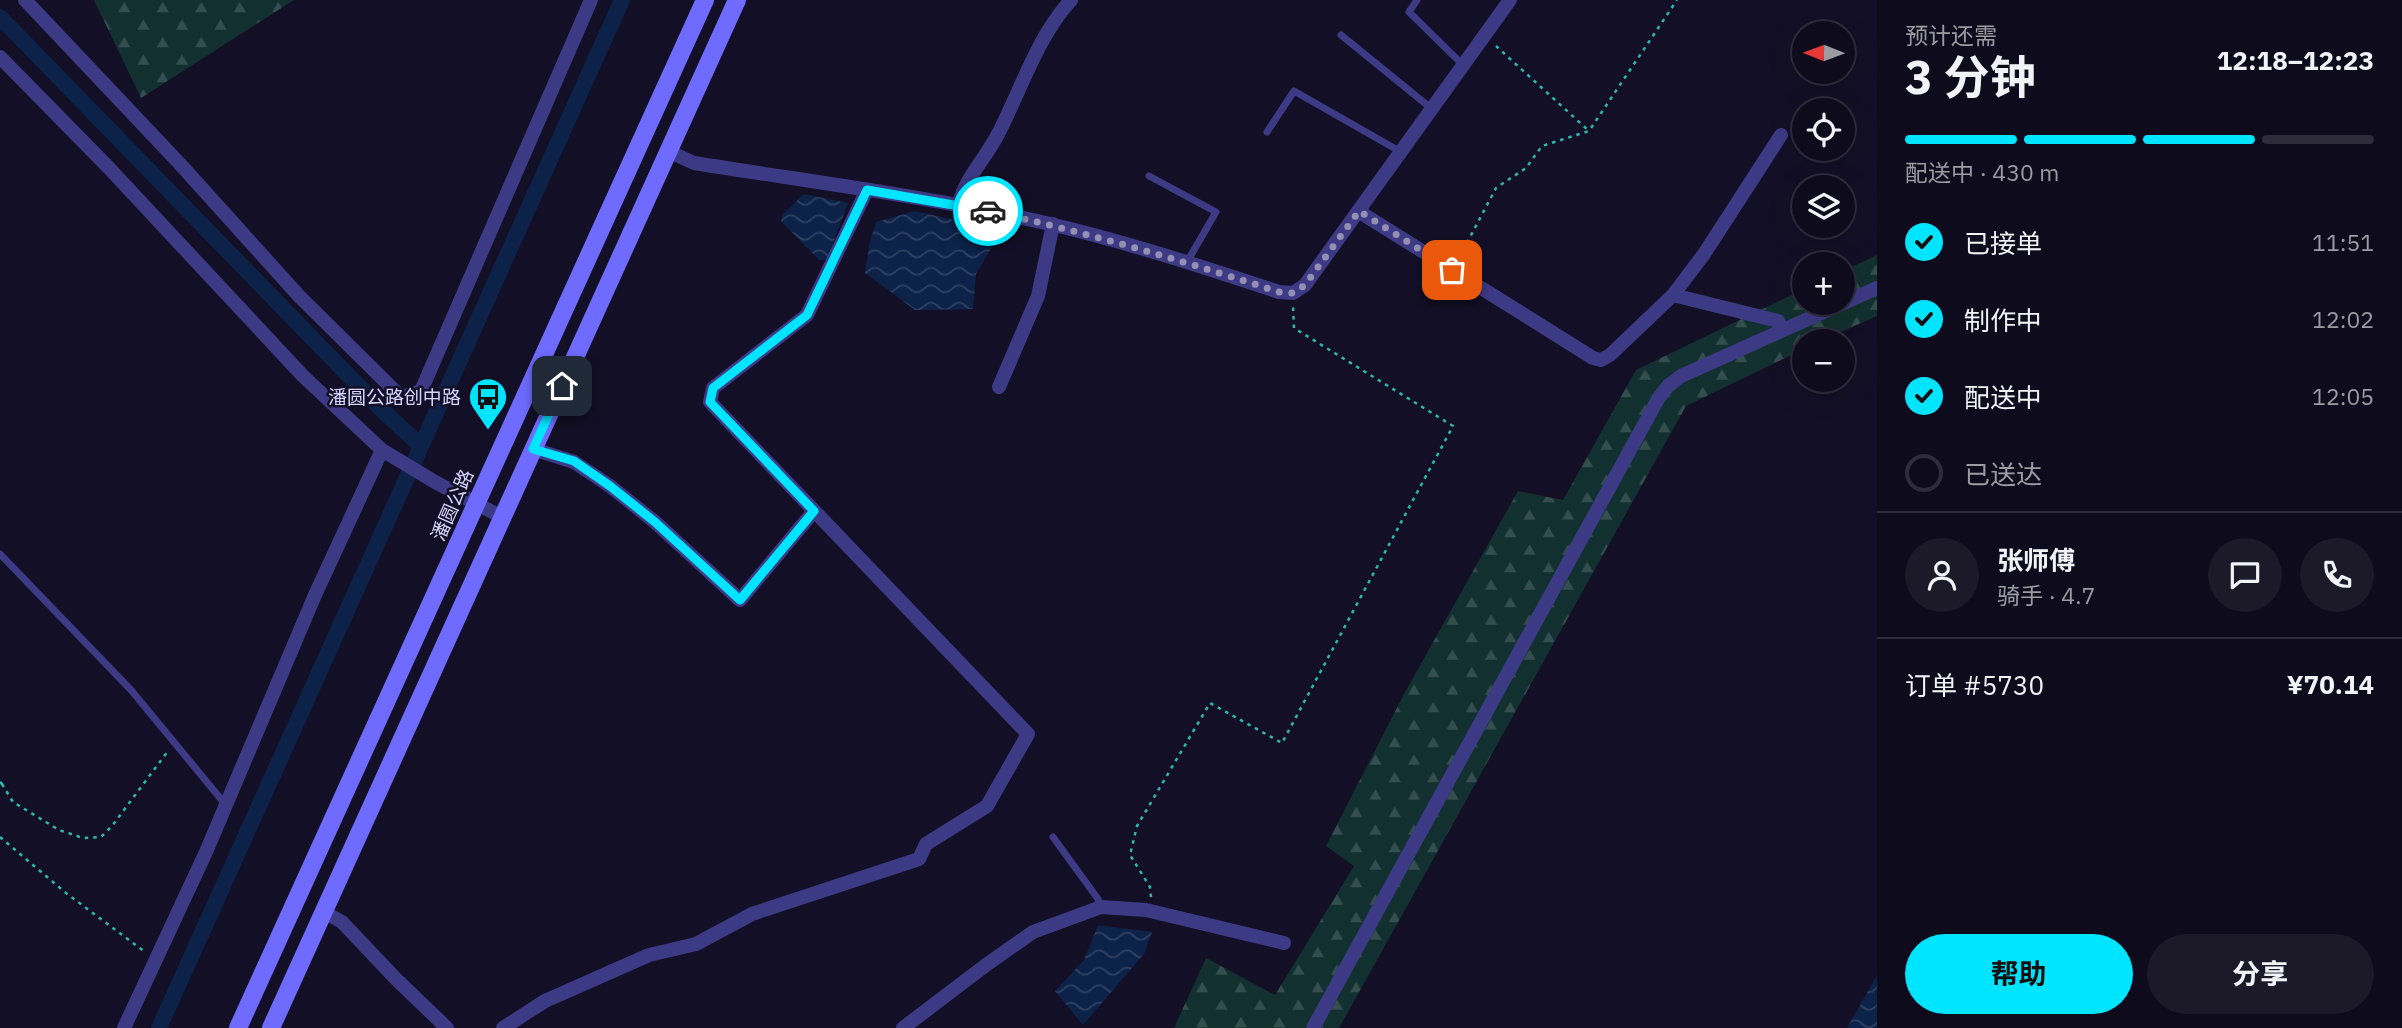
<!DOCTYPE html>
<html lang="zh">
<head>
<meta charset="utf-8">
<style>
	:root { --surface:#0e0b1c; --page:#1c1929; --text:#f1f3f6; --muted:#9b9ba3; --line:#2e2b3b; --accent:#00e5ff }
	body { margin:0; font-family:"IBM Plex Sans","Noto Sans SC",sans-serif; background:var(--page); color:var(--text); height:100vh; display:flex; flex-direction:column; font-size:26px; white-space:nowrap }
	* { box-sizing:border-box; margin:0 }
	p { font-size:23px; color:var(--muted) }
	.icon { flex:none; width:38px; height:38px; fill:none; stroke:currentColor; stroke-width:2; stroke-linecap:round; stroke-linejoin:round }
	.map { position:relative; flex:1; overflow:hidden }
	.side { display:flex; flex-direction:column; background:var(--surface); width:525px }
	.side>* { flex:none }
	.needle { width:46px; rotate:271deg }
	.tools { position:absolute; left:1792px; top:21px; display:grid; gap:14px }
	.tools a { display:grid; place-items:center; width:63px; height:63px; border-radius:50%; background:var(--surface); box-shadow:0 7px 28px #0002,0 0 0 2px var(--line); font-size:35px }
	.pin { position:absolute; display:grid; place-items:center; width:60px; height:60px; color:#fff; margin:-30px; border-radius:14px; box-shadow:0 4px 10px #0006 }
	.courier { position:absolute; display:grid; place-items:center; width:70px; height:70px; margin:-35px; border:5px solid #00e5ff; border-radius:50%; background:#fff; color:#222; box-shadow:0 2px 9px #0007 }
	.summary em { font-style:normal; font-weight:700 }
	.summary div { display:flex; flex-direction:column-reverse }
	.summary { display:flex; align-items:center; justify-content:space-between; height:119px; padding:0 28px }
	h1 { font-size:46px; font-weight:700; line-height:52px }
	.bar { display:grid; grid-template-columns:repeat(4,1fr); gap:10px 7px; align-content:center; height:84px; padding:0 28px }
	.bar i { height:9px; border-radius:5px; background:var(--line) }
	.bar .selected { background:var(--accent) }
	.bar p { grid-column:span 4 }
	.line { display:flex; align-items:center; gap:18px; padding:0 28px; border-top:2px solid var(--line) }
	.line div { flex:1 }
	.round { display:grid; place-items:center; flex:none; width:74px; height:74px; border-radius:37px; background:var(--page) }
	ol { padding:0 28px; list-style:none }
	li { display:flex; align-items:center; gap:21px; height:77px }
	li p { margin-inline-start:auto }
	li .icon { padding:7px; border-radius:50%; background:var(--accent); color:#111; stroke-width:4 }
	li:last-child { color:var(--muted) }
	li i { width:38px; height:38px; border:4px solid var(--line); border-radius:50% }
	.cta { display:flex; gap:14px; margin-top:auto; padding:14px 28px }
	.cta a { flex:1; height:80px; border-radius:42px; background:var(--accent); color:#111; font-size:28px; font-weight:700; line-height:80px; text-align:center }
	.cta a+a { background:var(--page); color:var(--text) }
	main { display:flex; flex:1; min-height:0 }
	.map>svg:first-child { display:block }
	.forest { fill:url(#forest-firs) }
	.water { fill:url(#water-waves) }
	.lines { fill:none; stroke-linecap:round; stroke-linejoin:round }
	.canal { stroke:#0c2248; stroke-width:16 }
	.path { stroke:#2fb8b0; stroke-width:2.5; stroke-dasharray:3.5 5; stroke-linecap:butt }
	.lane { stroke:#3d3a85; stroke-width:7 }
	.street { stroke:#3d3a85; stroke-width:14 }
	.secondary { stroke:#6f6bff; stroke-width:18 }
	.done { stroke:#948fb3; stroke-width:7; stroke-dasharray:0 12.6 }
	.route { stroke:#00e5ff; stroke-width:9 }
	.labels { text-anchor:middle; dominant-baseline:central; stroke-width:5; stroke-linejoin:round; paint-order:stroke }
	.poi-label { font-size:19px; fill:#d9d4ff; stroke:#130f26; text-anchor:end }
	.street-label { font-size:19px; fill:#d9d4ff; stroke:#130f26 }
</style>
</head>
<body>
<main>
<div class="map">
<svg width="1877" height="1028" viewBox="0 0 1877 1028">
	<defs>
		<pattern id="forest-firs" width="22" height="20" patternUnits="userSpaceOnUse" patternTransform="scale(1.75)"><rect width="22" height="20" fill="#12302f"/><path d="M5 1l3.5 6h-7zM16 11l3.5 6h-7z" fill="#344d4e"/></pattern>
		<pattern id="water-waves" width="16" height="10" patternUnits="userSpaceOnUse" patternTransform="scale(1.75)"><rect width="16" height="10" fill="#0c2248"/><path d="M0 5q4-4 8 0t8 0" fill="none" stroke="#2f4163"/></pattern>
	</defs>
	<rect width="100%" height="100%" fill="#130f26"/>
	<path class="forest" d="M94 0H294L141 98Z
		M1877 255V316L1820 341H1804V349L1686 406 1339 1028H1174L1206 958 1275 995 1354 866 1326 846 1404 694 1518 491 1563 500 1636 370 1804 289V303H1843V271Z"/>
	<path class="water" d="M804 194 848 203 827 260H819L781 221 783 214Z
		M915 211 959 221 992 247 976 274 973 309 915 310 865 273 870 241 876 222Z
		M1098 925 1152 932 1144 954 1083 1025 1055 991 1084 960Z
		M1877 974V1028H1847L1876 977Z"/>
	<g class="lines">
		<path class="canal" d="M0 17 383 411 421 446
			M159 1028 622 0"/>
		<path class="path" d="M1496 46 1589 131
			M1459 258 1496 188 1526 168 1542 146 1589 131 1677 0
			M0 782 2 784 0 788
			M2 784 13 802 59 830 83 838 101 837 112 826 168 751
			M0 837 66 893 145 952
			M1151 897 1150 887 1130 855 1137 826 1210 703 1282 743 1453 426 1294 328 1293 306"/>
		<path class="lane" d="M1417 0 1409 12 1463 65
			M1341 35 1432 109
			M1267 132 1294 91 1401 152
			M1149 176 1216 212 1187 262
			M0 554 131 690 225 804
			M1053 837 1098 899 1101 907"/>
		<path class="street" d="M25 0 180 164 299 296 401 397 421 391 591 0
			M0 57 109 168 303 376 382 450
			M668 151 694 163C813 182 933 197 1050 224 1127 242 1203 267 1279 292L1293 293 1305 285 1510 0
			M959 204C965 178 986 158 998 134 1021 90 1037 37 1071 0
			M1358 211 1593 358 1601 360 1610 355 1673 295 1704 254 1781 135
			M1673 295 1778 321 1781 330
			M999 387 1038 296 1053 224
			M533 449 574 462 610 486 655 522 740 600 814 511
			M324 912 342 922 396 979 447 1028
			M124 1028 206 852 315 595 382 450 435 482 502 517
			M503 1028 545 1001 649 955 696 944 752 914 919 859 926 844 987 806 1028 734 710 402 713 388 807 315 867 190
			M903 1028 986 965 1033 932 1101 907 1146 910 1284 943
			M1313 1028 1658 399 1668 386 1681 376 1877 288"/>
		<path class="secondary" d="M238 1028 705 0
			M271 1028 737 0"/>
	</g>
	<g class="lines">
		<path class="done" d="M988 211C1087 232 1183 261 1279 292L1293 293 1305 285 1359 211 1452 270"/>
		<path class="route" d="M562 386 533 449 574 461 610 486 655 522 740 600 814 511 710 402 713 388 807 315 867 190 988 211"/>
	</g>
	<defs>
		<g id="bus-pin" transform="scale(2.0125)"><path d="M0 17L-7.5 6A9.5 9.5 0 1 1 7.5 6Z" fill="#00e5ff" stroke="#130f26"/><path d="M-5-6H5V4H4V6H2V4H-2V6H-4V4H-5ZM-3.5-4V0h7V-4ZM-3.5 1.2v1.5H-2V1.2ZM2 1.2v1.5H3.5V1.2Z" fill="#111"/></g>
	</defs>
	<g fill-rule="evenodd">
		<use href="#bus-pin" x="488" y="397"/>
	</g>
	<g class="labels">
		<g class="poi-label">
			<text x="461" y="397">潘圆公路创中路</text>
		</g>
		<g class="street-label">
			<text transform="translate(452 505) rotate(-66)">潘圆公路</text>
		</g>
	</g>
</svg>
<div class="tools">
<a><svg class="needle" viewBox="-14 -14 28 28"><path d="M0-13l5 13h-10z" fill="#e53935"/><path d="M0 13l5-13h-10z" fill="#9b9ba3"/></svg></a>
<a><svg class="icon" aria-label="locate" viewBox="0 0 24 24"><circle cx="12" cy="12" r="6"/><path d="M12 2v4M12 18v4M2 12h4M18 12h4"/></svg></a>
<a><svg class="icon" aria-label="layers" viewBox="0 0 24 24"><path d="M12 4l9 5-9 5-9-5zM3 14l9 5 9-5"/></svg></a>
<a>+</a>
<a>−</a>
</div>
<div class="pin" style="left:1452px;top:270px;background:#ea580c"><svg class="icon" aria-label="bag" viewBox="0 0 24 24"><path d="M5 8h14l-1 12H6zM9 8a3 3 0 0 1 6 0"/></svg></div>
<div class="pin" style="left:562px;top:386px;background:#1f2937"><svg class="icon" aria-label="home" viewBox="0 0 24 24"><path d="M3 11l9-7 9 7M6 9v11h12V9"/></svg></div>
<div class="courier" style="left:988px;top:211px"><svg class="icon" aria-label="car" viewBox="0 0 24 24"><path d="M5 17H2v-5l4-1 3-4h7l3 4 3 1v5h-3M9 17h6M6 11h13"/><circle cx="7" cy="17" r="2"/><circle cx="17" cy="17" r="2"/></svg></div>
</div>
<section class="side">
<div class="summary"><div><h1>3 分钟</h1><p>预计还需</p></div><em>12:18–12:23</em></div>
<div class="bar"><i class="selected"></i><i class="selected"></i><i class="selected"></i><i></i><p>配送中 · 430 m</p></div>
<ol>
<li><svg class="icon" aria-label="check" viewBox="0 0 24 24"><path d="M5 12l5 5 9-10"/></svg>已接单<p>11:51</p></li>
<li><svg class="icon" aria-label="check" viewBox="0 0 24 24"><path d="M5 12l5 5 9-10"/></svg>制作中<p>12:02</p></li>
<li><svg class="icon" aria-label="check" viewBox="0 0 24 24"><path d="M5 12l5 5 9-10"/></svg>配送中<p>12:05</p></li>
<li><i></i>已送达</li>
</ol>
<div class="line" style="height:126px"><a class="round"><svg class="icon" aria-label="person" viewBox="0 0 24 24"><circle cx="12" cy="8" r="4"/><path d="M4 21q1-7 8-7t8 7"/></svg></a><div><b>张师傅</b><p>骑手 · 4.7</p></div><a class="round"><svg class="icon" aria-label="chat" viewBox="0 0 24 24"><path d="M4 5h16v11H9l-5 4z"/></svg></a><a class="round"><svg class="icon" aria-label="phone" viewBox="0 0 24 24"><path d="M5 4h4l2 5-3 2q2 4 5 5l2-3 5 2v4C11 20 4 13 5 4z"/></svg></a></div>
<div class="line" style="height:91px"><div>订单 #5730</div><b>¥70.14</b></div>
<div class="cta"><a>帮助</a><a>分享</a></div>
</section>
</main>
</body>
</html>
